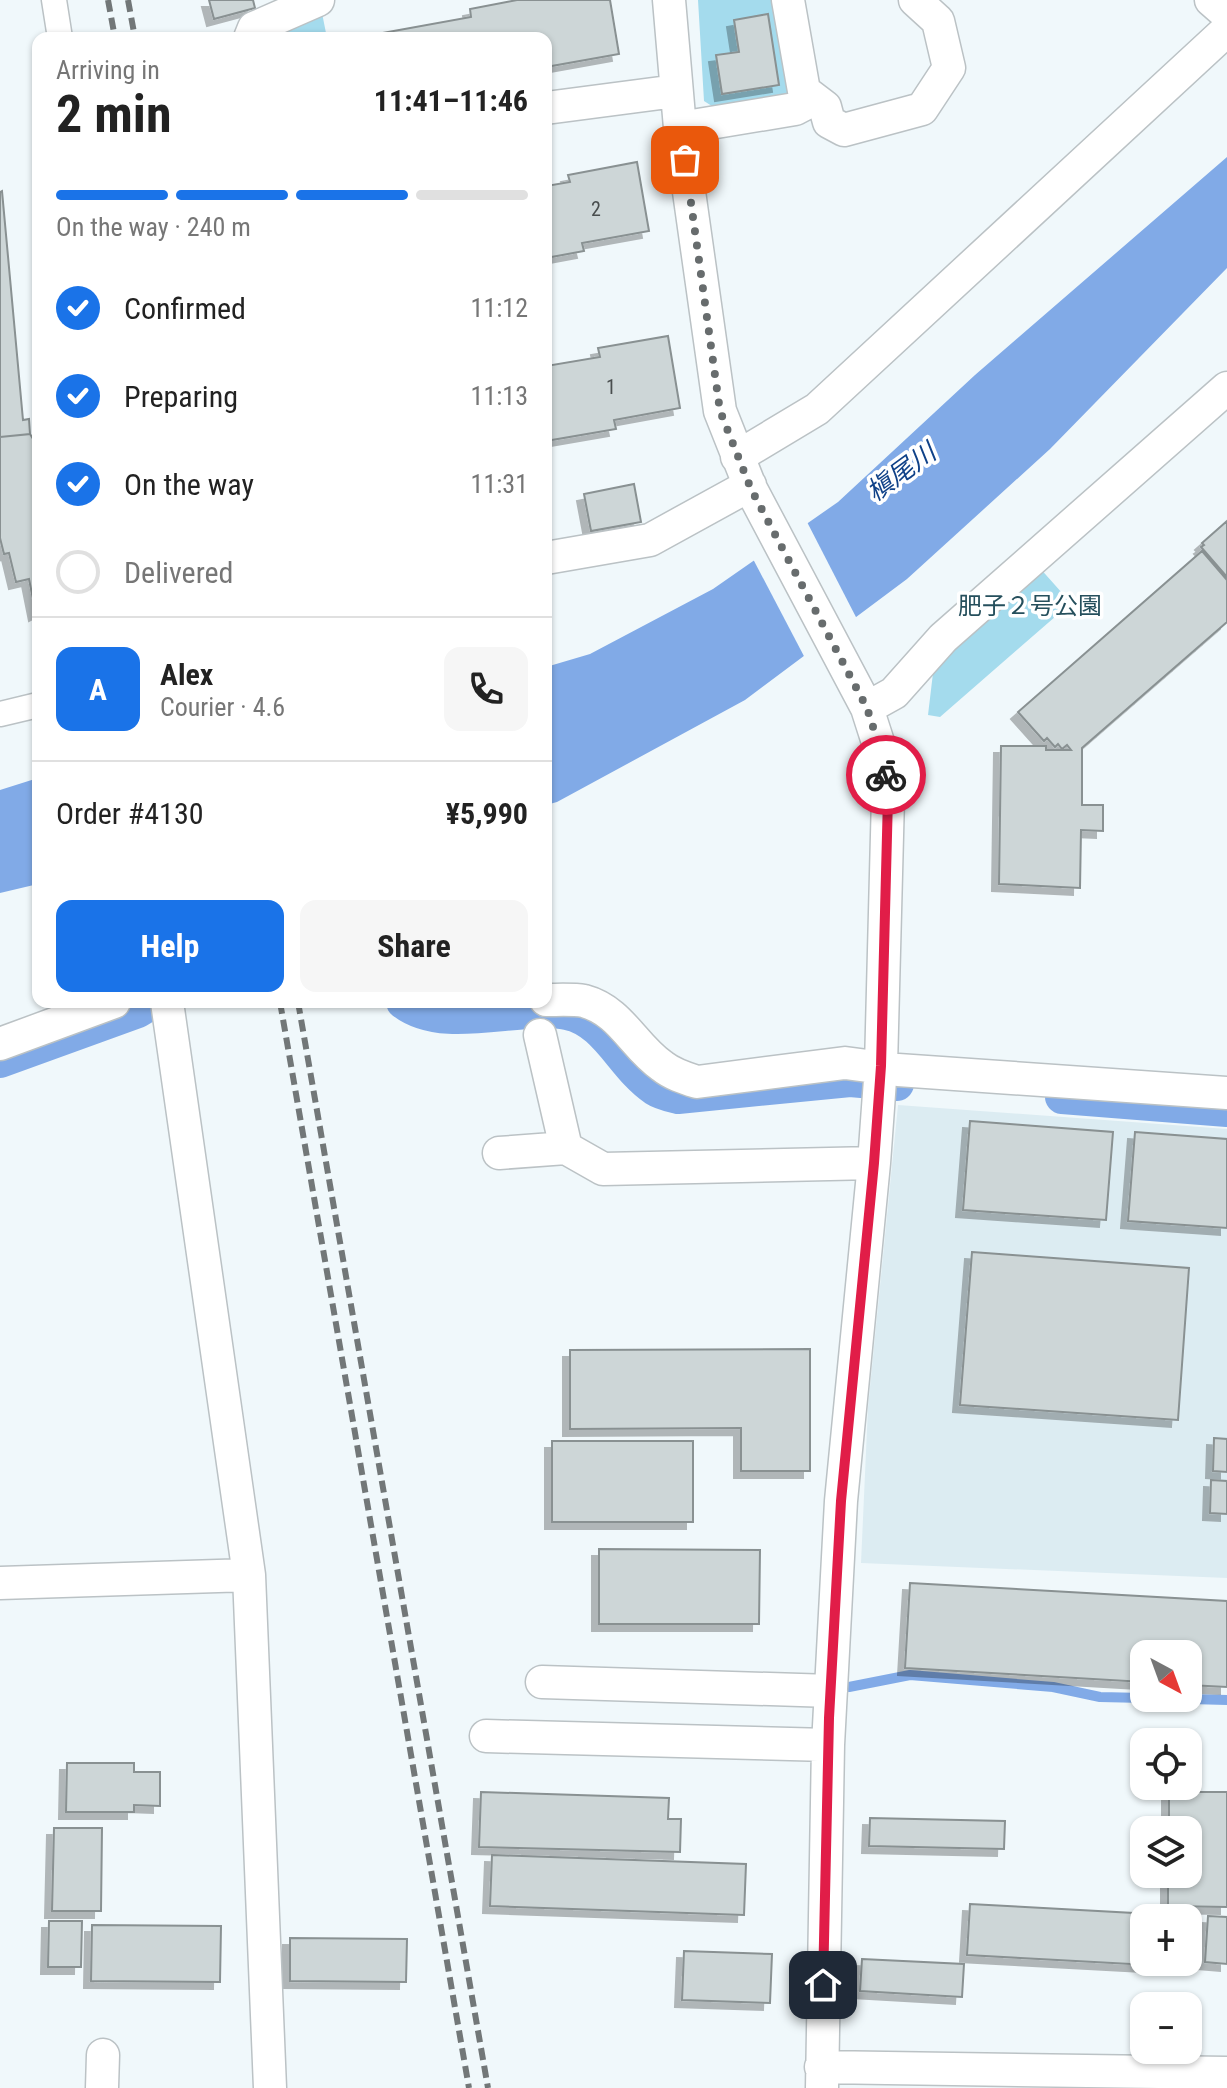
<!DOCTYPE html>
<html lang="en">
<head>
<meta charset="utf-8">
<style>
	:root { --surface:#fff; --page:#f6f6f6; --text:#222; --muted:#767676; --line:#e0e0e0; --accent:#1a73e8 }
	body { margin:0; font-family:"Roboto Condensed","Noto Sans JP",sans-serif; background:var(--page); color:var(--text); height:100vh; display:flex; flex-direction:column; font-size:30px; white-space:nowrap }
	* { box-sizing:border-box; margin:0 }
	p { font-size:26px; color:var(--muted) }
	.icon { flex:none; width:44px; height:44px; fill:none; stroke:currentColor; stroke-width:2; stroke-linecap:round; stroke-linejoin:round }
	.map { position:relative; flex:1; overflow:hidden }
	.side { position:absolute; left:32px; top:32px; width:520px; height:976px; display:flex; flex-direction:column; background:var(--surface); border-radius:16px; box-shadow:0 2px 6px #0004 }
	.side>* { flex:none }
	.needle { width:52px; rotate:139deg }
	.tools { position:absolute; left:1130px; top:1640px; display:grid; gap:16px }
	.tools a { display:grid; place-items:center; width:72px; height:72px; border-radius:16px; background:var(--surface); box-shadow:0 2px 6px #0004; font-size:40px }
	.pin { position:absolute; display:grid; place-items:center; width:68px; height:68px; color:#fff; margin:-34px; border-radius:16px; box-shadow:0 4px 12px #0006 }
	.courier { position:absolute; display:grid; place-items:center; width:80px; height:80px; margin:-40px; border:6px solid #e11d48; border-radius:50%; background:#fff; color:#222; box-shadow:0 2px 10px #0007 }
	.overview em { font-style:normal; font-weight:700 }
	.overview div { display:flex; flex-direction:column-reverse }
	.overview { display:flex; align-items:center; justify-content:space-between; height:136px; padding:0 24px }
	h1 { font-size:52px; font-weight:700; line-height:60px }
	.bar { display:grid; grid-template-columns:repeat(4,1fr); gap:12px 8px; align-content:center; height:96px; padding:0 24px }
	.bar i { height:10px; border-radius:6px; background:var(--line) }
	.bar .selected { background:var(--accent) }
	.bar p { grid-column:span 4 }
	.line { display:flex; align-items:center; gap:20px; padding:0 24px; border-top:2px solid var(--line) }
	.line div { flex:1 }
	.round { display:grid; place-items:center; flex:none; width:84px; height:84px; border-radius:16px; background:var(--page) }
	ol { padding:0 24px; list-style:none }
	li { display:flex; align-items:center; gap:24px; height:88px }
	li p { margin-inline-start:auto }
	li .icon { padding:8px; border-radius:50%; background:var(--accent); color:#fff; stroke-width:4 }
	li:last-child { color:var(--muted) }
	li i { width:44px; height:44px; border:4px solid var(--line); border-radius:50% }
	.button { display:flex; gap:16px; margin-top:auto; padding:16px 24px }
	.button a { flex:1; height:92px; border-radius:16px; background:var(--accent); color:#fff; font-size:32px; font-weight:700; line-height:92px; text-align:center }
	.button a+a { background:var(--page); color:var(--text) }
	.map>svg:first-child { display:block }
	.built { fill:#dcecf2 }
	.green { fill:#a4dbed }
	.water { fill:#81aae7 }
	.pier { fill:#f0f8fb }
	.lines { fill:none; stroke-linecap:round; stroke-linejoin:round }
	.stream { stroke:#81aae7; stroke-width:10 }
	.canal { stroke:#81aae7; stroke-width:34 }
	.building { fill:#cdd6d7; stroke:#899192; stroke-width:2; filter:url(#shadow) }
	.pedestrian-casing { stroke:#bbc2c5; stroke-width:27 }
	.minor-casing { stroke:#bbc2c5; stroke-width:35 }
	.pedestrian { stroke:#fff; stroke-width:24 }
	.minor { stroke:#fff; stroke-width:32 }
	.rail { stroke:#727778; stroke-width:6; stroke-dasharray:12 6; stroke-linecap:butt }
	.done { stroke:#676c6d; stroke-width:8; stroke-dasharray:0 14.4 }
	.route { stroke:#e11d48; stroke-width:10 }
	.labels { text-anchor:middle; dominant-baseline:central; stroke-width:7; stroke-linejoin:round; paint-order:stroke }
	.number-label { font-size:20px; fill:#494e4e }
	.park-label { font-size:24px; fill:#254f5c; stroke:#fff }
	.water-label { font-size:26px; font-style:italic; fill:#0f4188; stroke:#fff }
</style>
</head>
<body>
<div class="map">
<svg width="1227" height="2088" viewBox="0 0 1227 2088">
	<defs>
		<filter id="shadow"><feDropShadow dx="-7" dy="7" stdDeviation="0" flood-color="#0004"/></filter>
	</defs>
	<rect width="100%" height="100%" fill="#f0f8fb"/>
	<path class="built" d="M898 1105 1227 1129V1578L861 1563 868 1407Z"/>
	<path class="green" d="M698 0H778L793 86 785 99 715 108 704 101Z
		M322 13 327 38H266Z
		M1038 566 1071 603 940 717 928 715 933 673 968 628Z"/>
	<path class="water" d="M1227 157V268L1050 449 907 579 745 700 557 802 546 805V667L590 654 713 589 838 502 975 375Z
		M38 778V884L0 893V790Z"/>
	<path class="pier" d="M806 520 858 621 806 660 752 557Z"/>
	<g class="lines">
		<path class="stream" d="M849 1687 910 1675 1053 1687 1100 1697 1144 1698
			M1152 1698 1227 1700"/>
		<path class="canal" d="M403 1002C444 1034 519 1004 567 1013 607 1021 622 1067 655 1089 661 1093 670 1095 678 1097L850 1080 897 1084
			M0 1061 138 1011 153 1002
			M1062 1097 1227 1110"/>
	</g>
	<path class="building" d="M209 0H253L255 8 214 19Z
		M517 0H610L619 54 546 67V38H355L471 17 470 9Z
		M768 14 779 85 722 94 716 55 739 52 734 20Z
		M637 162 649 231 582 243 584 251 546 258V186L570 182 568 175Z
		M2 191 23 420 29 419 30 434 0 437V192Z
		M668 336 680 408 614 420 616 429 546 441V366L600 357 598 348Z
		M30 434 38 447V613L36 614 29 579 16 582 9 553 4 554 0 538V437Z
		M634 484 641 522 591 531 584 494Z
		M1227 521V577L1201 547 1204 545 1202 543Z
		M1202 551 1227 580V622L1082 748V805H1103V831L1081 830 1080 888 999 884 1001 746H1046V750H1071L1067 745 1062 749 1058 744 1055 747 1047 738 1044 741 1018 712Z
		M970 1121 1113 1132 1106 1220 963 1210Z
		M1135 1132 1227 1139V1228L1128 1221Z
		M972 1252 1189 1268 1178 1420 960 1405Z
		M810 1349V1471H741V1428L570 1429V1350Z
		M1214 1438 1227 1439V1472L1213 1471Z
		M552 1441H693V1522H552Z
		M1211 1480 1227 1481V1514L1210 1513Z
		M599 1549 760 1550 759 1624H599Z
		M910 1583 1227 1601V1687L1188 1685V1654H1144V1682L905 1668Z
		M67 1763H134V1772H160V1806L134 1805V1812H66Z
		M481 1792 669 1798 668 1819H681L680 1852 479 1847Z
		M1169 1792H1227V1907L1168 1906V1874H1188V1830H1169Z
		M870 1818 1005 1821 1004 1849 869 1846Z
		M54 1828H102L101 1911H52Z
		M492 1855 746 1864 744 1915 490 1906Z
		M970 1904 1152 1914V1918H1144V1962H1149V1965L967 1955Z
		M1208 1916 1227 1917V1964L1205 1962Z
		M49 1921H82L81 1967H48Z
		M92 1925 221 1926 220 1982 91 1981Z
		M290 1938 407 1939 406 1982 290 1981Z
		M684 1951 772 1954 770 2003 682 2000Z
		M862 1959 964 1964 962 1997 860 1991Z"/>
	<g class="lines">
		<g class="pedestrian-casing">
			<path id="pedestrian" d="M54 0 60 38
				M0 714 38 705"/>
		</g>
		<g class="minor-casing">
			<path id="minor" d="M669 0 680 128 720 411 751 489 867 708 884 761 888 797 881 1066 874 1163 841 1501 828 1745 822 2088
				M788 0 804 91 825 107 829 122 844 130 922 109 949 68 938 21 915 0
				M1211 0 1227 14
				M250 38 254 28 318 0
				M546 108 676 91
				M680 128 795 109 814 99
				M737 457 817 409 1227 30
				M546 558 650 540 750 485
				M867 708 894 693 943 638 1227 388
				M546 1000C558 1000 573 999 584 1001 621 1011 633 1046 662 1066 672 1074 684 1078 697 1082L845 1063 898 1070 1227 1093
				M167 1002 249 1575 270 2088
				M540 1035 566 1148
				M0 1044 114 1002
				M499 1153 566 1148 603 1169 874 1163
				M0 1583 249 1575
				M542 1682 831 1691
				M486 1736 828 1745
				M821 2067 1227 2073
				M102 2088 103 2055"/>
		</g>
		<use href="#pedestrian" class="pedestrian"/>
		<use href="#minor" class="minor"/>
		<path class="rail" d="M108 0 115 38
			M128 0 135 38
			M280 1002 469 2088
			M298 1002 488 2088"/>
	</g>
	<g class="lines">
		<path class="done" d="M685 160 720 411 751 489 867 708 884 761 886 775"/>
		<path class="route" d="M823 1985 829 1718 841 1501 874 1163 881 1066 888 797 886 775"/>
	</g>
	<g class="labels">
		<g class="number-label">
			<text x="596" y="209">2</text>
			<text x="611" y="387">1</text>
		</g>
		<g class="park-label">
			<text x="1030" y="606">肥子２号公園</text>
		</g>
		<g class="water-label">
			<text transform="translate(901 472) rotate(-36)">槇尾川</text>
		</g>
	</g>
</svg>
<div class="tools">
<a><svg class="needle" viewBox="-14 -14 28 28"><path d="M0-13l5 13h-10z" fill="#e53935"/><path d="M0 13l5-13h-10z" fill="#767676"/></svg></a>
<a><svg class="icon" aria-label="locate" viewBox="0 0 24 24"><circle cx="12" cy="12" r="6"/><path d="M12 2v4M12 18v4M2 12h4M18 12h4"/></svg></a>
<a><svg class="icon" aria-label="layers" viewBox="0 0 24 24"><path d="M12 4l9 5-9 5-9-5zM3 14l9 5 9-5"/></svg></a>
<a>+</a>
<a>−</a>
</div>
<div class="pin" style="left:685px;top:160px;background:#ea580c"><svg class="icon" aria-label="bag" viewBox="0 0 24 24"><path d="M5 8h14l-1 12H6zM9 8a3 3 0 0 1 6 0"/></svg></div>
<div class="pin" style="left:823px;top:1985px;background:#1f2937"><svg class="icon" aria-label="home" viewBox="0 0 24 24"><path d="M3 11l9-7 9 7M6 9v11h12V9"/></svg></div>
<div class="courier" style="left:886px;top:775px"><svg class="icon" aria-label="bike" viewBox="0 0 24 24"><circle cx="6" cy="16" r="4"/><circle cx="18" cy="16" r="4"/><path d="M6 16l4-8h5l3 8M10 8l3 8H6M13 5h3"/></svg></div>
<section class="side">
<div class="overview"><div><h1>2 min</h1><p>Arriving in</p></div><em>11:41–11:46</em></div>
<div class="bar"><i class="selected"></i><i class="selected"></i><i class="selected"></i><i></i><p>On the way · 240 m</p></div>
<ol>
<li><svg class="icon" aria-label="check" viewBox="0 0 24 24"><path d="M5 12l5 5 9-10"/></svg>Confirmed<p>11:12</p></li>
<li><svg class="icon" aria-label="check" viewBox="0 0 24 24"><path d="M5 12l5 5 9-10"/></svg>Preparing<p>11:13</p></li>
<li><svg class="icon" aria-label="check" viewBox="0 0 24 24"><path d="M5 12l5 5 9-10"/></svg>On the way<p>11:31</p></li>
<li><i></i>Delivered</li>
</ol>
<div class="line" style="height:144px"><b class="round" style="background:var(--accent);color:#fff">A</b><div><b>Alex</b><p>Courier · 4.6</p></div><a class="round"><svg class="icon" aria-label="phone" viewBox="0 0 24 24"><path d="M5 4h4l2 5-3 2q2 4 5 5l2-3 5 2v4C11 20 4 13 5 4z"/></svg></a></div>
<div class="line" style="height:104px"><div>Order #4130</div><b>¥5,990</b></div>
<div class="button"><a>Help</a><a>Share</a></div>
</section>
</div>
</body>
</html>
